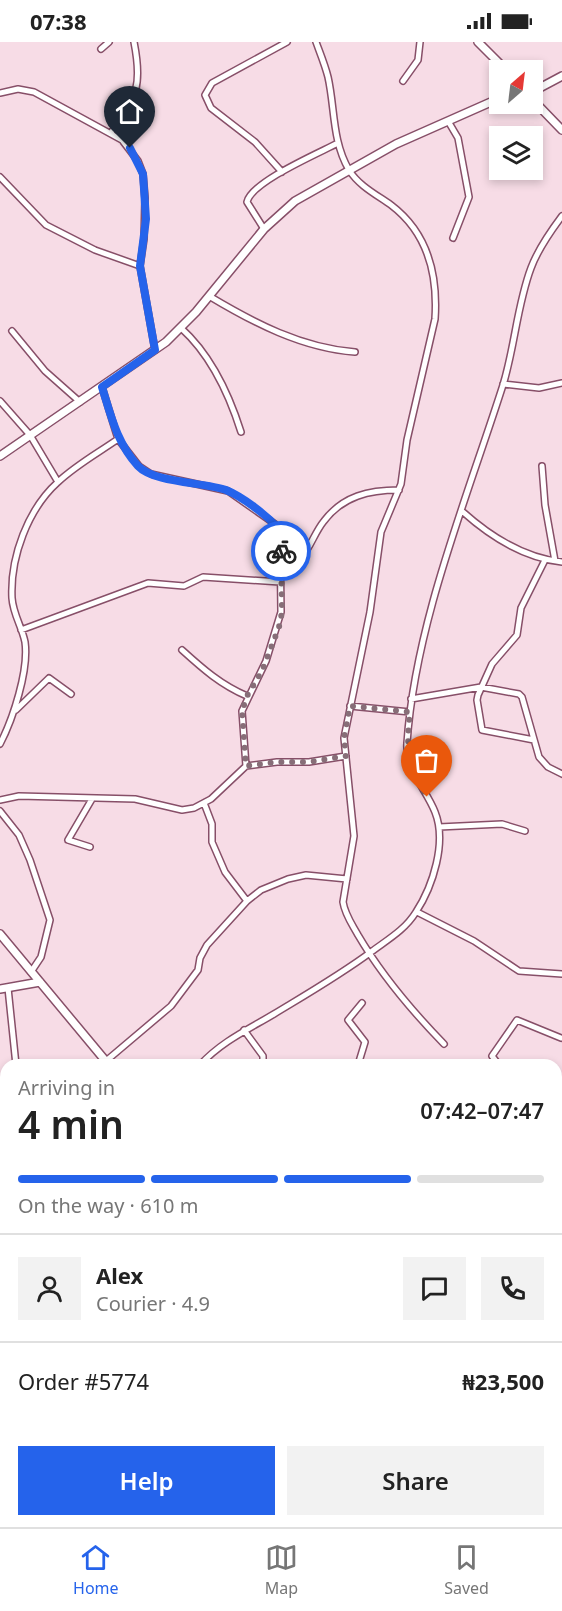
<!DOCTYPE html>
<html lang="en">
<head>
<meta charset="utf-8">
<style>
	:root { --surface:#fff; --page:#f2f2f2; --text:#222; --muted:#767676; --line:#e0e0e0; --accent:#2563eb }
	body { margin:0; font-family:"Noto Sans",sans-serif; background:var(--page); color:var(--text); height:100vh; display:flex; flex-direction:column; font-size:22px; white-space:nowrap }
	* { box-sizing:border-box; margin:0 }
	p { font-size:20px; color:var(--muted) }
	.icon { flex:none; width:33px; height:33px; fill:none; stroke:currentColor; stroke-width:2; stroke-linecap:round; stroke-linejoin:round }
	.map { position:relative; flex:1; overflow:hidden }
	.panel { position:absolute; left:0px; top:1017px; width:562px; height:468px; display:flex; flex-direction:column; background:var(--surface); border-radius:18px 18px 0 0; box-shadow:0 3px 9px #0003 }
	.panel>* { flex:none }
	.needle { width:39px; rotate:28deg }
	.buttons { position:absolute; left:489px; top:18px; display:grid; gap:12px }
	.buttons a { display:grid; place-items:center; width:54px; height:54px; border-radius:0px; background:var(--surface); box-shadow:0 3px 9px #0003; font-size:30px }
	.pin { position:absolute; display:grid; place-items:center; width:51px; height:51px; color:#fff; margin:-62px -26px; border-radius:50% 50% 50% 0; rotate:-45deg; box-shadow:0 0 6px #0007 }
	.pin .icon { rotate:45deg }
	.courier { position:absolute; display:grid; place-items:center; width:60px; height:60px; margin:-30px; border:4px solid #2563eb; border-radius:50%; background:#fff; color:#222; box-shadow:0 2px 8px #0007 }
	.headline em { font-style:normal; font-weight:600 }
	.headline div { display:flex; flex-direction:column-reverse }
	.headline { display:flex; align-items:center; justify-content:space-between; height:102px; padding:0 18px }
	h1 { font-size:39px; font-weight:600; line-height:45px }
	.bar { display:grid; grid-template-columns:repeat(4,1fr); gap:9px 6px; align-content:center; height:72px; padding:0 18px }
	.bar i { height:8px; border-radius:4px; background:var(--line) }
	.bar .selected { background:var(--accent) }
	.bar p { grid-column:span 4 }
	.line { display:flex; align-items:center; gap:15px; padding:0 18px; border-top:2px solid var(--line) }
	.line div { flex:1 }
	.round { display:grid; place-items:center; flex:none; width:63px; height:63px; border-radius:0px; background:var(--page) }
	.cta { display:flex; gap:12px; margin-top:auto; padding:12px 18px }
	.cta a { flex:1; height:69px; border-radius:0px; background:var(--accent); color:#fff; font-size:24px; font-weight:600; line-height:69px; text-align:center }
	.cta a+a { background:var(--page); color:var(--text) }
	.status { display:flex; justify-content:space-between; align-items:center; height:42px; padding:0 30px; background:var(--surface); direction:ltr }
	.status svg { height:16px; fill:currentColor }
	.dock { display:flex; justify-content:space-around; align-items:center; height:84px; border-top:2px solid var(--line); background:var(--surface); font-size:16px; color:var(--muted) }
	.dock a { display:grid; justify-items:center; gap:3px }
	.dock .selected { color:var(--accent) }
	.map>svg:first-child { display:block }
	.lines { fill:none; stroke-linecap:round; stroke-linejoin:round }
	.street-casing { stroke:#874f68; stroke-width:8 }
	.secondary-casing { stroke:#874f68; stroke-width:10 }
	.street { stroke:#fff; stroke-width:5 }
	.secondary { stroke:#fff; stroke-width:7 }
	.done { stroke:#876e78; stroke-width:6; stroke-dasharray:0 10.8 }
	.route { stroke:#2563eb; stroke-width:8 }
</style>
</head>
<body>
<div class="status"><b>07:38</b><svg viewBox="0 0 49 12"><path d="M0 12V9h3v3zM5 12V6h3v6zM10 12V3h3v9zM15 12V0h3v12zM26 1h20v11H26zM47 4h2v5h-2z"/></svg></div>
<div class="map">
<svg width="562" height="1485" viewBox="0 0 562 1485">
	<rect width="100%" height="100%" fill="#f7dce6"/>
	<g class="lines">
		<g class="street-casing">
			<path id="street" d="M316 0C320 11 325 23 328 35 335 66 332 99 349 128 359 144 377 153 391 163 428 191 438 232 435 277L407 398 401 442 381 490 370 570 344 696 354 794 343 860C345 873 352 882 358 893 382 934 411 968 444 1002
				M101 7 109 0
				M403 39 418 18 420 0
				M0 51 18 47 34 50 122 98 138 119 143 132 145 156 144 197 140 224 155 308
				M448 79 458 96 469 155 453 196
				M111 91C136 54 143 46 134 0
				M282 130 255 100 211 66 205 53 212 41 287 0
				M0 135 46 183 95 208 140 224
				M264 187 247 160C251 140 319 111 338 101
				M209 254C254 281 302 306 355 310
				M181 286C211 313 229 352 241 390
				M12 289 45 329 80 360
				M503 342 539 346 562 341
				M0 359 30 393 58 440
				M542 424 545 463 555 519
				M463 470C491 495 524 516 562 520
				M281 515H302C311 504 315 490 324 479 343 454 369 448 399 448
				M21 588 148 541 184 544 203 535 280 540
				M182 608C203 627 221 643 247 654
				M411 657 481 645 519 652 522 655 539 715 548 725 562 732
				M350 664 410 670
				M16 668 49 636 71 652
				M534 698 482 688 477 658 478 653 492 622 517 593 521 566 545 518
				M0 702C13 677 29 628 25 600 22 585 13 572 12 556 10 515 28 467 58 440 76 423 98 411 118 397
				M246 724 277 720H309L346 714
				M0 758 19 754 135 757 182 768 194 766 211 757 246 724 242 669 266 619 281 570 280 492 275 482 228 449 151 432 139 424 118 397 102 345
				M204 761 212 782V800L225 830 247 859
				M0 769 19 793 30 818 50 878 41 915 31 930
				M439 785 502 782 525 789
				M90 805 68 798 92 757
				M417 870 474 899 519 929 562 932
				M8 946 16 1023
				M244 988 263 1014V1023
				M106 1019 171 964 198 928 200 916 207 903 247 859 261 848 288 837 306 833 347 837
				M200 1023C221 1000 247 988 274 972 307 952 340 933 371 910 387 898 405 888 416 870 433 844 447 800 435 770 426 747 405 727 407 701 415 582 467 456 503 343 515 304 517 263 531 226 538 207 550 190 562 174
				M358 1023 365 1000 348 978 362 961
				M499 1023 492 1014 517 978 561 996
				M0 1053H6
				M556 1062 562 1066
				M556 1120 562 1125
				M556 1338H562
				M558 1393 562 1404
				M11 1479 13 1485
				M95 1479 98 1485
				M217 1479 233 1485
				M417 1479 420 1485
				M357 1485 365 1479"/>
		</g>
		<g class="secondary-casing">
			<path id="secondary" d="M478 0 506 28
				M532 50 562 34
				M532 57 562 88
				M0 414 166 300 196 270 264 187 295 159 396 102 500 56
				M0 892 109 1023
				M0 947 40 940
				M556 1192 562 1194"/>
		</g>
		<use href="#street" class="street"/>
		<use href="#secondary" class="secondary"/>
	</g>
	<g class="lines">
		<path class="done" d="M281 509 282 570 279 585 262 629 247 654 242 669 246 724 277 720H309L346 714 344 696 350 664 410 670C406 710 407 719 427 755"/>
		<path class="route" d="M130 106 143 132 146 177 140 224 155 308 102 345C111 374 117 401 138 424 154 441 203 440 226 448 243 455 266 473 278 486L281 509"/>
	</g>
</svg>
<div class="buttons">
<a><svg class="needle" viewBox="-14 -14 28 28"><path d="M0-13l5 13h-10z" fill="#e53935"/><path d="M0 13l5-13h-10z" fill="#767676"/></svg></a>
<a><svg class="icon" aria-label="layers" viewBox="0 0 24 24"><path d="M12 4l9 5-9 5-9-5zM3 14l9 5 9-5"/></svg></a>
</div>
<div class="pin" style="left:427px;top:755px;background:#ea580c"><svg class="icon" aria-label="bag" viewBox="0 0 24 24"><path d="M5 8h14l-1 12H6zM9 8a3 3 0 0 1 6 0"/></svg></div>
<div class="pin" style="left:130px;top:106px;background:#1f2937"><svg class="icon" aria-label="home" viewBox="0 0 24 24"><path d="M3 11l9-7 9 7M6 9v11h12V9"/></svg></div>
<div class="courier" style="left:281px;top:509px"><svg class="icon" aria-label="bike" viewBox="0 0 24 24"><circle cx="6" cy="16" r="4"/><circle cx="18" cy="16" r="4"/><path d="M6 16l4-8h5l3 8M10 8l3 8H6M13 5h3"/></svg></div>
<section class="panel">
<div class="headline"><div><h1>4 min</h1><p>Arriving in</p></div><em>07:42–07:47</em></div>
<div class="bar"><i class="selected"></i><i class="selected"></i><i class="selected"></i><i></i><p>On the way · 610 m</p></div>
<div class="line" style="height:108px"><a class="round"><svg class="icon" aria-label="person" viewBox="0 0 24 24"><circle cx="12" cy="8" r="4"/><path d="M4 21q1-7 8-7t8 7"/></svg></a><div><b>Alex</b><p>Courier · 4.9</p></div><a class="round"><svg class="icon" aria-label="chat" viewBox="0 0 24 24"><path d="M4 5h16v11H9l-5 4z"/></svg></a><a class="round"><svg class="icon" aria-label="phone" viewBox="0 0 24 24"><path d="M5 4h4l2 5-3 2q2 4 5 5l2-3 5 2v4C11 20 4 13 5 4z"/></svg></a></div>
<div class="line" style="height:78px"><div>Order #5774</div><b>₦23,500</b></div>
<div class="cta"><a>Help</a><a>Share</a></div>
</section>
</div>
<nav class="dock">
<a class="selected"><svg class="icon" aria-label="home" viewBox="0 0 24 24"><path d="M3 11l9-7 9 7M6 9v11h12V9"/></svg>Home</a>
<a><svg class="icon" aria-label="map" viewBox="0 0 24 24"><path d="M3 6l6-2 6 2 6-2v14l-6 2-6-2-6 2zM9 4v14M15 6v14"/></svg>Map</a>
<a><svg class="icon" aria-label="saved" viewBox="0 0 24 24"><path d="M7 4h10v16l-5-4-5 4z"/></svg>Saved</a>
</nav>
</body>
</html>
